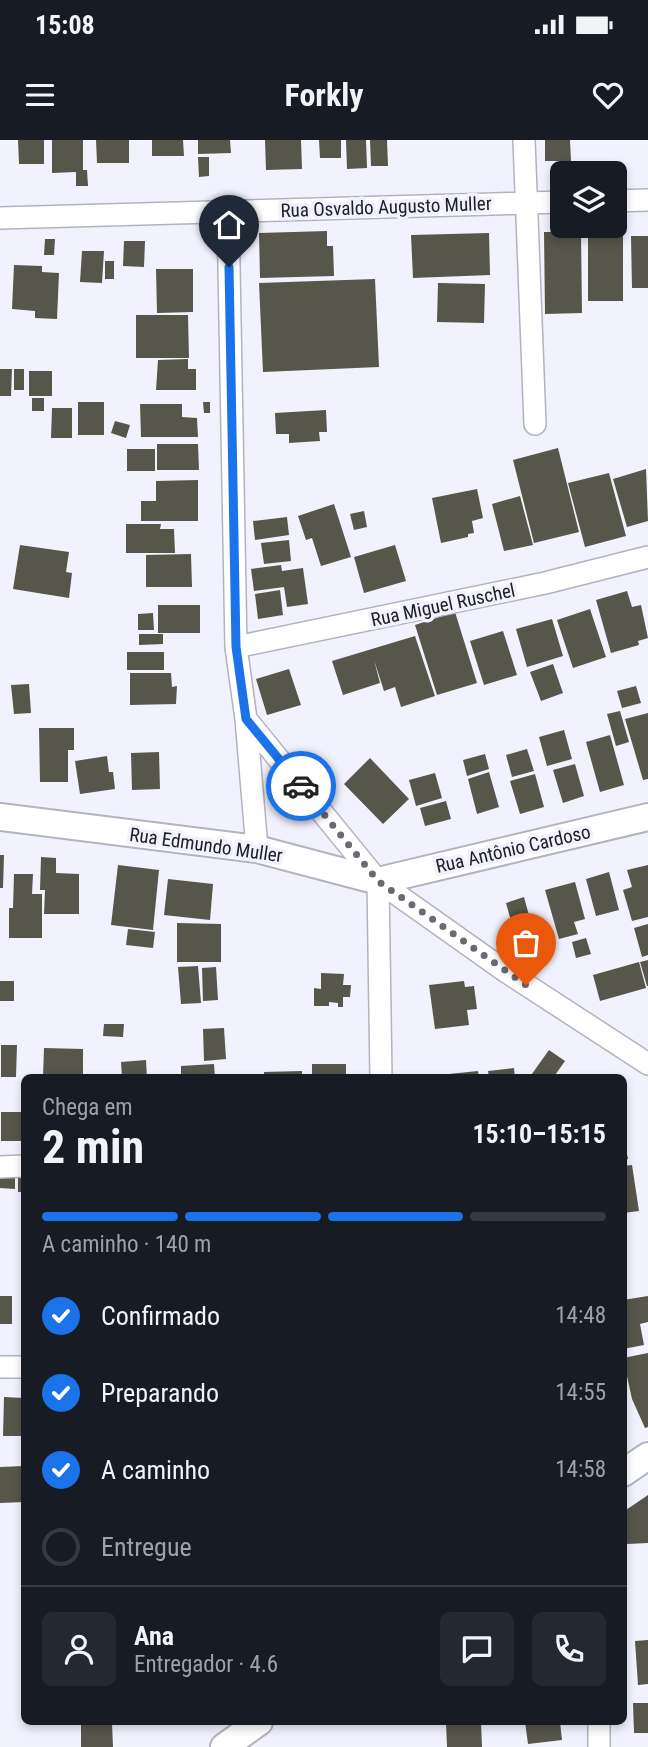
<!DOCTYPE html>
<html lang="pt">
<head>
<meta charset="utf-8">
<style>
	:root { --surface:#171b24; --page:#242831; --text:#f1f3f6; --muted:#9ea1a6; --line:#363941; --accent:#1a73e8 }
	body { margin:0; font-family:"Roboto Condensed",sans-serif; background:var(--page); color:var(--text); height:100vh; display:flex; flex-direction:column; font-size:26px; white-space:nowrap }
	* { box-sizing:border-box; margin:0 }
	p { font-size:23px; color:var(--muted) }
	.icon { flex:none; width:38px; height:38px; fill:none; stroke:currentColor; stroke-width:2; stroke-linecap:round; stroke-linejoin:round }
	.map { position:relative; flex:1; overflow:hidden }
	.details { position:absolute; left:21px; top:934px; width:606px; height:651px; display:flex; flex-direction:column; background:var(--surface); border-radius:10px; box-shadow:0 4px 10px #0003 }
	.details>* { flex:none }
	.buttons { position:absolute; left:550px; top:21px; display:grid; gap:14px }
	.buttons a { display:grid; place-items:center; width:77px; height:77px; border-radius:10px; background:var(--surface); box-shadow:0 4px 10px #0003; font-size:35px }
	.pin { position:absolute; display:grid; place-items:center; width:60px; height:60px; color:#fff; margin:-72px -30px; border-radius:50% 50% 50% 0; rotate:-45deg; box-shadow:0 0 7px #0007 }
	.pin .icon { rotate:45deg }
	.courier { position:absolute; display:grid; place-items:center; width:70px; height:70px; margin:-35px; border:5px solid #1a73e8; border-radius:50%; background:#fff; color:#222; box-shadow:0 2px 9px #0007 }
	.overview em { font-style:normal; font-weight:700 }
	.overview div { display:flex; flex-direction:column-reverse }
	.overview { display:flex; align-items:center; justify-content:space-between; height:119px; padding:0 21px }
	h1 { font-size:46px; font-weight:700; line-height:52px }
	.bar { display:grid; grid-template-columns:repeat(4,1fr); gap:10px 7px; align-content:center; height:84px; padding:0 21px }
	.bar i { height:9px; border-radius:5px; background:var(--line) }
	.bar .selected { background:var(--accent) }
	.bar p { grid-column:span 4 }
	.line { display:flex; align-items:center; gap:18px; padding:0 21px; border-top:2px solid var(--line) }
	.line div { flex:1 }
	.round { display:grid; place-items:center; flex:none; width:74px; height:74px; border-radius:10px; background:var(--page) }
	ol { padding:0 21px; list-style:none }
	li { display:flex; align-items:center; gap:21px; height:77px }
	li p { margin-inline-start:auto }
	li .icon { padding:7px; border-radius:50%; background:var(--accent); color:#fff; stroke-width:4 }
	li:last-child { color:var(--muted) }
	li i { width:38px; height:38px; border:4px solid var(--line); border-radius:50% }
	.status { display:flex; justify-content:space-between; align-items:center; height:49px; padding:0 35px; background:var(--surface); direction:ltr }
	.status svg { height:19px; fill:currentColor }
	header { display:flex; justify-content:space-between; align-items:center; height:91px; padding:0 21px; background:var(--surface); font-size:32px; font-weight:700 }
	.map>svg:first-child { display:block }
	.building { fill:#56564a }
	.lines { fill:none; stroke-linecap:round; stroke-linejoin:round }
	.minor-casing { stroke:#b3b3c0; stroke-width:24 }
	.tertiary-casing { stroke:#b3b3c0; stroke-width:30 }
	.minor { stroke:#fff; stroke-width:21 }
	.tertiary { stroke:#fff; stroke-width:26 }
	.done { stroke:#6a6a71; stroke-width:7; stroke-dasharray:0 12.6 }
	.route { stroke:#1a73e8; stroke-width:9 }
	.labels { text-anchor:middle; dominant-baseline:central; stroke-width:7; stroke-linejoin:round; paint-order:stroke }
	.street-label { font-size:19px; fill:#202025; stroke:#f2f2fe }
</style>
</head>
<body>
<div class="status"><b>15:08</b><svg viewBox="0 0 49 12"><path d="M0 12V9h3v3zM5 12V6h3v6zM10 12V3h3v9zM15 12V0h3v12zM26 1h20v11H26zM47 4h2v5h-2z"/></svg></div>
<header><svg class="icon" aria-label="menu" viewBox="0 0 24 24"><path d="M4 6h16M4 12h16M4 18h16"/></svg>Forkly<svg class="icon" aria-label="heart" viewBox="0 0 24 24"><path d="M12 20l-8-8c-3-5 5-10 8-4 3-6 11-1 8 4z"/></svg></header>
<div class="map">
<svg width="648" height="1607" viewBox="0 0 648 1607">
	<rect width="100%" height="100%" fill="#f2f2fe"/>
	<path class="building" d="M18 0H44V24H19Z
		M52 0H83V30H87L88 46H76V32L52 33Z
		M96 0H129V23H97Z
		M152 0H183L184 16H152Z
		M198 0H230L231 13 198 14Z
		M265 0H301L302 29 266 30Z
		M319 0H341V18H320Z
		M346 0H366L367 28 347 29Z
		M370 0H387L388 26H371Z
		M545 0H570L571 21H545Z
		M198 17H209V36L199 37Z
		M327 91V106H333L334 136 260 138 259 93Z
		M544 92H581L582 173 545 174Z
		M588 92H623V161H588Z
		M489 93 490 135 413 138 411 95Z
		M631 96H648V148H632Z
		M45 99H55L54 115H44Z
		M124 101H145L144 127 123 126Z
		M82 111H104L102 143 80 142Z
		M105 121H114V139H105Z
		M14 125 42 126V132L59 133 57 179 35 178V171L12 169Z
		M156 129H193V172L157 173Z
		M375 139 379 227 263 232 259 143Z
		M438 143 485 144 484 183 437 182Z
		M136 175H188L189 218H136Z
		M188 219V229H196V250H156L158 220Z
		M0 229H12L11 256H0Z
		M14 229H24V250H14Z
		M29 231H52V256H29Z
		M32 258H44V271H32Z
		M78 262H104V295H78Z
		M203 262H210V273H204Z
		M140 264H182V277L197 278 198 297H141Z
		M52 268H72V298H51Z
		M326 270 327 292H319L320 301 289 303V294H276L275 273Z
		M115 281 130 285 126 298 111 293Z
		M157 304H198L199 330H157Z
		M558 308 579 392 534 403 513 320Z
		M127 309H155V331H127Z
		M646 329 648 381 627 387 613 339Z
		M609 333 626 396 585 407 568 343Z
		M198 340V381H141V361H156V341Z
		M477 349 483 378 472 381 474 393 468 394V397L441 403 432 358Z
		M520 356 533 405 504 411 492 364Z
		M334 364 351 417 321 426 312 398 306 400 298 376Z
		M364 371 367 387 354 390 350 374Z
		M287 377 289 395 255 400 253 381Z
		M126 384H161L160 389H174L175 413H126Z
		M289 400 291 421 264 424 261 403Z
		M20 405 69 412 66 432 72 433 69 458 13 449Z
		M395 405 406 441 364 453 354 417Z
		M191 414 192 447H146V415Z
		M281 425 282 431 303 428 308 464 287 467 284 447 254 451 251 429Z
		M280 450 283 475 258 479 255 454Z
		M627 451 632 467 641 465 648 498 638 501 639 505 611 513 596 460Z
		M158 465H200V493H158Z
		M590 469 606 517 573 528 557 480Z
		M455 472 477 543 437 555 415 485Z
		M153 473 154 490H138V474Z
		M552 479 563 516 527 527 516 489Z
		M503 491 517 535 484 545 470 501Z
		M139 494H163V504L139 505Z
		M415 496 435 556 401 567 395 547 384 551 374 520 380 543 343 555 332 521Z
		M127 512H164V530H127Z
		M553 524 563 553 541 561 530 532Z
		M289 529 301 565 267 575 256 539Z
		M130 533H171L172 547 177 546 176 564 130 565Z
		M29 544 31 573 14 574 11 545Z
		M636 546 641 563 622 568 617 551Z
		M620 571 629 602 616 606 607 574Z
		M648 573V639L643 640 625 579Z
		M39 588H74V610H68V642H40Z
		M564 590 572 619 547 626 539 597Z
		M610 595 624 645 600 652 586 602Z
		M527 609 534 631 512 637 506 615Z
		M159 612 160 649 132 650 131 613Z
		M485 614 489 629 467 636 463 620Z
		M107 616 109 632H113L115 649 80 654 75 621Z
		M370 618 409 659 383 684 344 644Z
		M575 624 584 656 563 663 553 630Z
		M489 632 499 667 477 674 468 639Z
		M435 633 442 658 416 666 409 640Z
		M535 634 544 667 520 674 510 641Z
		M446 661 451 679 425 686 420 668Z
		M0 715H4L3 748H0Z
		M41 717 56 718V733L79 734V774H44L45 750H40Z
		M118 725 159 730 153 790 111 785Z
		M648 725V777L632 781 623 750 632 747 627 730Z
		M609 732 619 770 596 776 586 739Z
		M14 734H33L32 754H42V798H9V768H13Z
		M168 739 213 744 210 780 164 775Z
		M575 742 585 779 574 782 578 794 559 799 545 750Z
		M524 757 531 783 513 788 506 763Z
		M177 783 221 784V822H177Z
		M648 784V815L642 817 634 788Z
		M128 789 155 792 153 808 126 805Z
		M586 798 591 814 576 818 572 802Z
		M648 820V846H647L640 822Z
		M639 822 646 848 600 861 593 835Z
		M198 826 201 863 181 864 178 827Z
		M216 827 218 860 203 861 202 828Z
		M321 833 344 834 343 845H351L350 857H343V867H338V863L329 862V866H314V848L321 849Z
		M0 841H14V861H0Z
		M464 841 465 847 474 846 477 869 467 870 469 885 435 889 429 845Z
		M104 884H124L123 897 103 896Z
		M224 888 226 919 204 921 203 889Z
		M1 905H17L16 937H1Z
		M44 908 83 909V938L43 937Z
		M549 910 565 921 553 938H529Z
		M146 920 147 938H122L121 922Z
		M214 924 215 938H181V926Z
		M312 924H346V938H312Z
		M514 928 515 938H489L488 931Z
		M302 931V938H264V932Z
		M478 931 479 938H440L439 935Z
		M1 972H24V1001H1Z
		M623 995 628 1019 623 1020Z
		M632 1025 639 1071 623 1073V1026Z
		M0 1032H15V1049L0 1048Z
		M18 1033H24V1052H18Z
		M0 1156H12V1184H0Z
		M648 1156V1182L640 1184 644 1205 623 1209V1160Z
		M648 1213V1287L645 1288 632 1259 623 1218Z
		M4 1257 24 1258V1296H3Z
		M24 1326V1362L0 1363V1327Z
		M648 1355V1403L627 1404 626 1370Z
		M648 1500V1544L638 1545 635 1501Z
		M633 1563H648V1593H634Z
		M481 1582 482 1607H447L446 1583Z
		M525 1582H560L562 1600 528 1604Z
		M81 1583H112L113 1607H81Z"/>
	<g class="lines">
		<g class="minor-casing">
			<path id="minor" d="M524 0 535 284
				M614 61 648 60
				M228 72 236 507 246 579 257 709
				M0 78 562 62
				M236 507 545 443 648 417
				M246 579 378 741 505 831 648 924
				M378 741 381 938
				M0 1027 24 1026
				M0 1227H24
				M599 1582V1607"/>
		</g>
		<g class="tertiary-casing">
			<path id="tertiary" d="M0 677 257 709 378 741 648 677
				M623 1333 648 1316
				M224 1607 259 1582"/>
		</g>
		<use href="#minor" class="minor"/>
		<use href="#tertiary" class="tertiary"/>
	</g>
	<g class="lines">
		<path class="done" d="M301 646 378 741 526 845"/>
		<path class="route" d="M229 127 236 507 246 579 301 646"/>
	</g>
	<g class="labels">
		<g class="street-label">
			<text transform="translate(386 67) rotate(-2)">Rua Osvaldo Augusto Muller</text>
			<text transform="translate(443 465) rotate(-12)">Rua Miguel Ruschel</text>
			<text transform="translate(206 705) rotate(8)">Rua Edmundo Muller</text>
			<text transform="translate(513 709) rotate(-13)">Rua Antônio Cardoso</text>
		</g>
	</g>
</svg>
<div class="buttons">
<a><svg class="icon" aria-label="layers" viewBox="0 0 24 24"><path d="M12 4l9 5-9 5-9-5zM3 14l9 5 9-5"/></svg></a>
</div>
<div class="pin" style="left:526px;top:845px;background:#ea580c"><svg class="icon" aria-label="bag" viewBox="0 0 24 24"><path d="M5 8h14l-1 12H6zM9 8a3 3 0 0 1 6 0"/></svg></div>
<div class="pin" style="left:229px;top:127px;background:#1f2937"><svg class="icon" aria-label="home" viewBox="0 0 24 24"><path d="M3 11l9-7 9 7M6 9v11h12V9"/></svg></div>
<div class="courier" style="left:301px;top:646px"><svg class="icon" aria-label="car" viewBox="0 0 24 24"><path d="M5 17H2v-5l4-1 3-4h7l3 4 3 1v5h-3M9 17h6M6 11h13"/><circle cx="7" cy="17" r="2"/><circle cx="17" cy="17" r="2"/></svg></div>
<section class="details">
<div class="overview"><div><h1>2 min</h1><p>Chega em</p></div><em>15:10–15:15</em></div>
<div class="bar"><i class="selected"></i><i class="selected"></i><i class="selected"></i><i></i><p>A caminho · 140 m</p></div>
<ol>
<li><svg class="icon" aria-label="check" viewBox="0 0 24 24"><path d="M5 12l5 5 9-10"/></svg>Confirmado<p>14:48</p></li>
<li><svg class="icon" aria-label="check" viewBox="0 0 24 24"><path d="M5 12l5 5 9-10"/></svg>Preparando<p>14:55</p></li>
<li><svg class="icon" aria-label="check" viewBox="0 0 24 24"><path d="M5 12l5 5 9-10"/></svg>A caminho<p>14:58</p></li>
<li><i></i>Entregue</li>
</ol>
<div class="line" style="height:126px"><a class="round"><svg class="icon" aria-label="person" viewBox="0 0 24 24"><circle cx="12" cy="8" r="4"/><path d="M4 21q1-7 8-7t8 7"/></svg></a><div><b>Ana</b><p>Entregador · 4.6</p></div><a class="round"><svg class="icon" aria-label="chat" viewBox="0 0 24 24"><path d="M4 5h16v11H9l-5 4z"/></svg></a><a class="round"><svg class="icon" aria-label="phone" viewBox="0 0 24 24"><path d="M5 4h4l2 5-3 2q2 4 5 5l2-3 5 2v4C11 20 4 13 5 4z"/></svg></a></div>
</section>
</div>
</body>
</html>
